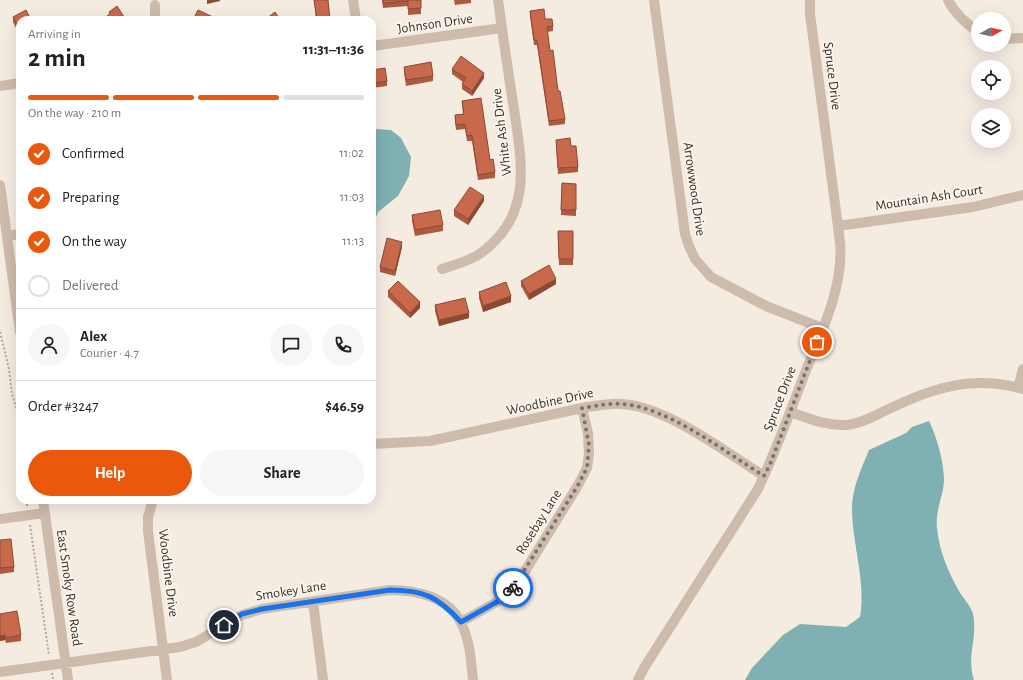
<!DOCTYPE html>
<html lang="en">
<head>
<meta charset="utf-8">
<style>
	:root { --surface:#fff; --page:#f6f6f6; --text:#222; --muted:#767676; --line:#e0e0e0; --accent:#ea580c }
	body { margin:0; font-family:"Alegreya Sans",sans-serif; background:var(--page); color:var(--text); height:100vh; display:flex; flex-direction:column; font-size:15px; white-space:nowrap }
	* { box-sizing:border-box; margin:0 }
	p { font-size:13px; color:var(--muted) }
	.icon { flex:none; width:22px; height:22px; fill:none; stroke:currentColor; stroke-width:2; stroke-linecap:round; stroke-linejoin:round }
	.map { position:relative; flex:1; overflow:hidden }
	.details { position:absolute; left:16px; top:16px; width:360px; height:488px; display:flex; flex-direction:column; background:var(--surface); border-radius:12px; box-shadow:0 4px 16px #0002 }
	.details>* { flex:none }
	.needle { width:26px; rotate:82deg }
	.tools { position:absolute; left:971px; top:12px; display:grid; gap:8px }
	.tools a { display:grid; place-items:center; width:40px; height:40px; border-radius:50%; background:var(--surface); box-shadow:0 4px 16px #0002; font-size:20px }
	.pin { position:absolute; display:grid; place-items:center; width:34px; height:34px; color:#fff; margin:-17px; border:2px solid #fff; border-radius:50%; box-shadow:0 1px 4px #0007 }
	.courier { position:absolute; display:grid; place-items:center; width:40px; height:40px; margin:-20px; border:3px solid #1a73e8; border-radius:50%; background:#fff; color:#222; box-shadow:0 1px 5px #0007 }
	.head em { font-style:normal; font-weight:700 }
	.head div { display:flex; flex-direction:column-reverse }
	.head { display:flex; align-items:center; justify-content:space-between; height:68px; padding:0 12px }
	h1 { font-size:26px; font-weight:700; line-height:30px }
	.bar { display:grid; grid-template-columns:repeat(4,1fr); gap:6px 4px; align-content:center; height:48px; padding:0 12px }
	.bar i { height:5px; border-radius:3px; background:var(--line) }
	.bar .active { background:var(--accent) }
	.bar p { grid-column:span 4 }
	.line { display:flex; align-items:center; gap:10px; padding:0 12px; border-top:1px solid var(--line) }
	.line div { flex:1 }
	.round { display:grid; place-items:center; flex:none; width:42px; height:42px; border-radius:21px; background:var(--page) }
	ol { padding:0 12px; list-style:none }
	li { display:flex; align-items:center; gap:12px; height:44px }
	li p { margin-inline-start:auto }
	li .icon { padding:4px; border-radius:50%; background:var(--accent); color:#fff; stroke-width:4 }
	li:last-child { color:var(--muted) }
	li i { width:22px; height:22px; border:2px solid var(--line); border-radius:50% }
	.cta { display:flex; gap:8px; margin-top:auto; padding:8px 12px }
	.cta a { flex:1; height:46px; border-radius:24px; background:var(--accent); color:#fff; font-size:16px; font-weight:700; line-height:46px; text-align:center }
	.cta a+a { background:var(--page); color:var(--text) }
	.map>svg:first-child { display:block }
	.water { fill:#7fb0b2 }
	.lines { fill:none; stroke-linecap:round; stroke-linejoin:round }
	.path { stroke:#b9a596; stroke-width:2; stroke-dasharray:2 2; stroke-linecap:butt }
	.minor { stroke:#cdbbac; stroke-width:10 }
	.wall { fill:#ac5a40 }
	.shaded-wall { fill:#8c4a34 }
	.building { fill:#c8694b; stroke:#8c4a34 }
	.done { stroke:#7c716b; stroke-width:4; stroke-dasharray:0 7.2 }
	.route { stroke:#1a73e8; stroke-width:5 }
	.labels { text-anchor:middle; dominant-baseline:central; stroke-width:3.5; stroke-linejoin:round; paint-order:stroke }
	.street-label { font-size:14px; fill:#3b302b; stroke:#fbf5ee }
</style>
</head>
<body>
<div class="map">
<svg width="1023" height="680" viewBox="0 0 1023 680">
	<rect width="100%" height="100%" fill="#f4ebe1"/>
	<path class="water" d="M376 129 391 130 401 138 411 157 409 176 398 196 378 212 372 228V130Z
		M929 421C937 437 944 463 944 480 944 494 935 510 937 528 939 550 948 572 959 591 963 598 971 606 973 614 978 638 966 656 974 680H745L752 668 783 635 800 624 846 627 860 617C866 582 853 547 852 512 851 490 861 470 869 450L906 433 912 427Z"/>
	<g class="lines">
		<path class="path" d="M0 332 9 369 12 394 20 420
			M27 500V507
			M30 525 49 655
			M52 673 53 680"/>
		<path class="minor" d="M353 0 356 20
			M654 0 685 234 689 246 695 259 711 277 766 306 822 328
			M948 0C955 14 966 23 978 32
			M155 5V20
			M1004 39 1023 38
			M372 46 502 28
			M0 86 20 83
			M0 185 20 332
			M838 226 973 207 1023 195
			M7 236 20 234
			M442 269C454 265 470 261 481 253 533 215 522 164 514 109 508 72 503 36 498 0
			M1018 388 1023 369
			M790 412C808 418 826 426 846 425 862 424 877 414 891 408 935 387 974 375 1023 389
			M372 444 430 441 582 408C596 406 609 403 622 404 668 407 725 452 764 476
			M43 500 68 680
			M153 500 148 517V531L167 680
			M0 519 45 513
			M313 602 323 680
			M461 622 502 599 517 584 577 487 587 468 589 454 588 433 582 408
			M0 672 180 647 196 642 242 615 262 609 390 590C416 590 449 597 461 623 470 640 471 661 473 680
			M638 680 644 668 758 489C776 451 790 412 805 373 821 332 844 288 840 242L810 14V0"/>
	</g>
	<path class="wall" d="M314 0H328L330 20H316Z
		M382 0H421V14L408 15V6L383 8Z
		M454 0H471V3L455 5Z
		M530 11 545 19 553 26V31L547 32 550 51 558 91 565 119V124L549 126 537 45H534L530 16Z
		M13 17 20 20V36L13 22Z
		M404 67 433 76V81L406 86 404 72Z
		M452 69 484 78 472 96 462 89V84L463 82 452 74Z
		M372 70 387 81V86L372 88Z
		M462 101 490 160 495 172V178L478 180 472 141H467L465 129 456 130 455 121V115L463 114Z
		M556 140 571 146 578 167V172L558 174Z
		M562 183 576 184V216L561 215Z
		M484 201 468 225 454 216V210Z
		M412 215 443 225V231L415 236 412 221Z
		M558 231H573V265H559Z
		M402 247 395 276 380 272V267Z
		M521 281 556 284 529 300 521 286Z
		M388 291 420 308 410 318 388 297Z
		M479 292 511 302 483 312 479 298Z
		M435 305 469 318 439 326 435 311Z
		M0 540 14 567V572L0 574Z
		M0 614 21 635V641L6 643 5 640 0 641Z"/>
	<path class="shaded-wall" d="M207 0H220V1L207 4Z
		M484 73V78L472 96V91Z
		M484 196V201L468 225V219Z
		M402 242V247L395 276V271Z
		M556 279V284L529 300V294Z
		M511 296V302L483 312V306Z
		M420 302V308L410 318V313Z
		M469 313V318L439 326V320Z
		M5 635V640L0 641V636Z"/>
	<path class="building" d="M314 0H328L330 20H317Z
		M383 0H421V8L408 9V1L383 3Z
		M117 6 126 20H101L110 14 109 12Z
		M544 9 545 19H552L553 26 547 27 550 51 553 50 558 91H560L565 119 549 121 537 40H534L530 11Z
		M26 10 31 20H20V30L13 17Z
		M198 10 215 18 214 20H193Z
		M275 12 280 20H266V19Z
		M461 56 484 73 472 91 462 84 466 78 452 69Z
		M431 62 433 76 406 80 404 67Z
		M385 68 387 81 372 83V70Z
		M481 98 490 160 493 159 495 172 478 175 472 135 467 136 465 124 456 125 455 115 464 114 462 101Z
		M570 138 571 146H576L578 167 558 168 556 140Z
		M562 183 576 184V210H561Z
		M470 187 484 196 468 219 454 210Z
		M440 210 443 225 415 230 412 215Z
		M558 231H573V259H559Z
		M387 238 402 242 395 271 380 267Z
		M549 265 556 279 529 294 521 281Z
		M398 281 420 302 410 313 388 291Z
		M506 282 511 296 483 306 479 292Z
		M465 298 469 313 439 320 435 305Z
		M11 539 14 567 0 568V540Z
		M17 611 21 635 6 638 5 635 0 636V614Z"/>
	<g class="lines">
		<path class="done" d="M513 588 577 487 587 468 589 445 582 408C596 406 609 403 622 404 668 407 725 452 764 476L771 462 817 342"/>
		<path class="route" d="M224 625 242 614 262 609 390 590C424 590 438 597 461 622L502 599 513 588"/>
	</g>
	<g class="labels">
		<g class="street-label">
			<text transform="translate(435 24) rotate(-8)">Johnson Drive</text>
			<text transform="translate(832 76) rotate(83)">Spruce Drive</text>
			<text transform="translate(502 132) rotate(-97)">White Ash Drive</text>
			<text transform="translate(694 189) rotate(82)">Arrowwood Drive</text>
			<text transform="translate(929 198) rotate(-9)">Mountain Ash Court</text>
			<text transform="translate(780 399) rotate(-69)">Spruce Drive</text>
			<text transform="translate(550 402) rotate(-12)">Woodbine Drive</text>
			<text transform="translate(539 522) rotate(-58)">Rosebay Lane</text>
			<text transform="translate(168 573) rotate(83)">Woodbine Drive</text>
			<text transform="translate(69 588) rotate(82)">East Smoky Row Road</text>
			<text transform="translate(291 591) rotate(-9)">Smokey Lane</text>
		</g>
	</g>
</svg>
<div class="tools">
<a><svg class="needle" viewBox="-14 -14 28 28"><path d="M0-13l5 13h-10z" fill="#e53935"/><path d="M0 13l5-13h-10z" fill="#767676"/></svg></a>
<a><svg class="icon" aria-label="locate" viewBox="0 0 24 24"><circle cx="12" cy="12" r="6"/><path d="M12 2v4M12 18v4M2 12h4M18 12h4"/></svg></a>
<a><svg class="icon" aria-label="layers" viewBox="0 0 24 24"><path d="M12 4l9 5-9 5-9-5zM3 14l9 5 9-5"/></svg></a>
</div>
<div class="pin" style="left:817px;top:342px;background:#ea580c"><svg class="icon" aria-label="bag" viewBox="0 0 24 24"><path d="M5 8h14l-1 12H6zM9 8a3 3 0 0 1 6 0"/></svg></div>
<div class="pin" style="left:224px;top:625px;background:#1f2937"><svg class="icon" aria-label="home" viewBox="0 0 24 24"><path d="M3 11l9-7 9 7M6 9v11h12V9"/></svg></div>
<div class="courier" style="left:513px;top:588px"><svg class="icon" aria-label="bike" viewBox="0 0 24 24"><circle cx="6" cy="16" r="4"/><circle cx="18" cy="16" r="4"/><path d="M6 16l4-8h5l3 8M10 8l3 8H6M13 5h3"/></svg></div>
<section class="details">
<div class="head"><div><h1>2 min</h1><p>Arriving in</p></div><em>11:31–11:36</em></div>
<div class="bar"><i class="active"></i><i class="active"></i><i class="active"></i><i></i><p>On the way · 210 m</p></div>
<ol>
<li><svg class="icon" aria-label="check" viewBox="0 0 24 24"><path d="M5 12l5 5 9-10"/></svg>Confirmed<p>11:02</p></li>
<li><svg class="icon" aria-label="check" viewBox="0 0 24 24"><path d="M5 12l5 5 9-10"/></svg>Preparing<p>11:03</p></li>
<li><svg class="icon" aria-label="check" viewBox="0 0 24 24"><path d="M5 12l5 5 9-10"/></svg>On the way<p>11:13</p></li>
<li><i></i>Delivered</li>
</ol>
<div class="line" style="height:72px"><a class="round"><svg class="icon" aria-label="person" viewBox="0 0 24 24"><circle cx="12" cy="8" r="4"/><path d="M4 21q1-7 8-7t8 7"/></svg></a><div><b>Alex</b><p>Courier · 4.7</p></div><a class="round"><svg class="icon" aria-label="chat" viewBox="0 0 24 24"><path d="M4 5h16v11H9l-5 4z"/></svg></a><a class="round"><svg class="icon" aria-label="phone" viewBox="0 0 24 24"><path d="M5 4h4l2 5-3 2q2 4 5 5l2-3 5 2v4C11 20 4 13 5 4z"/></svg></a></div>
<div class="line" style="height:52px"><div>Order #3247</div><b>$46.59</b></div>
<div class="cta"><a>Help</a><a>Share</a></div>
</section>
</div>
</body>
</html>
